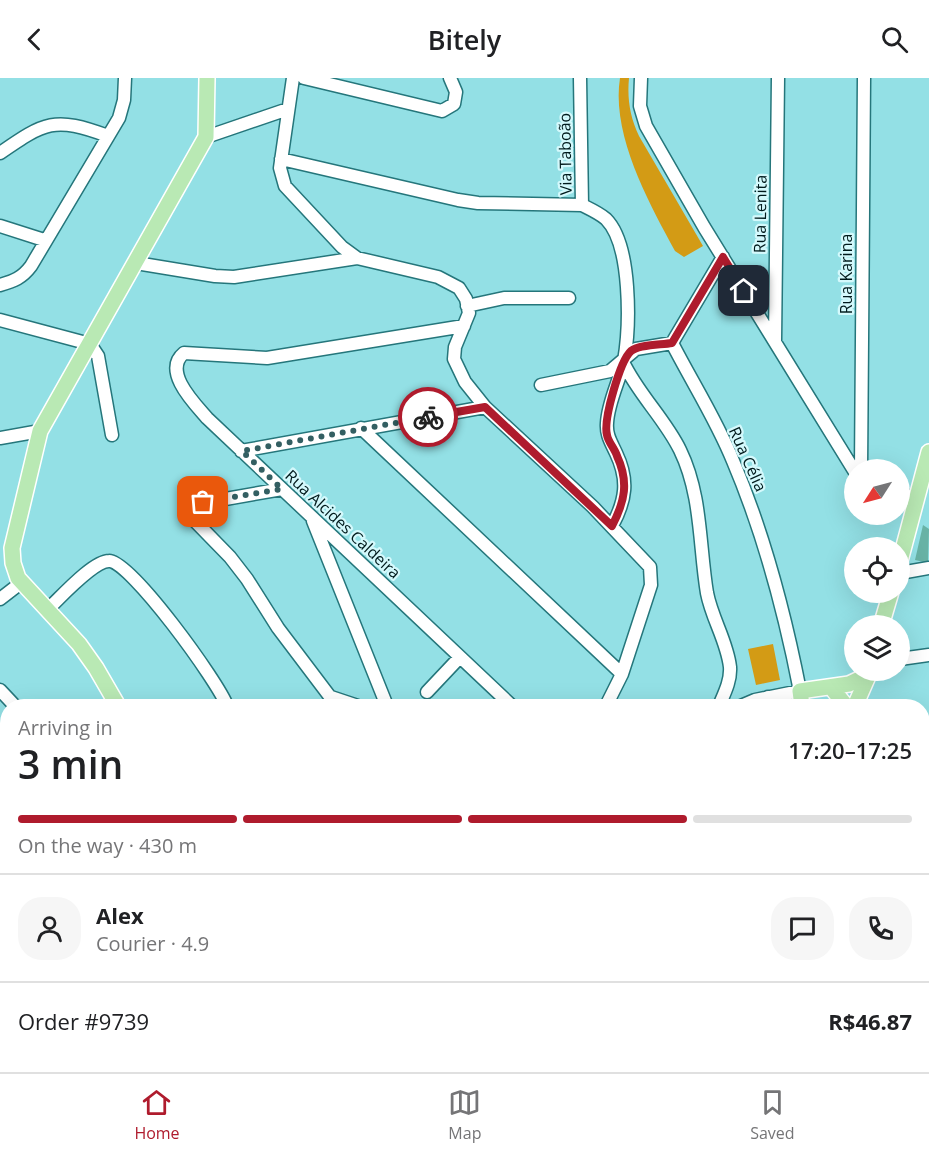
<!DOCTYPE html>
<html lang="en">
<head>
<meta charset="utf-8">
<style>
	:root { --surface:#fff; --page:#f6f6f6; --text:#202124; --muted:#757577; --line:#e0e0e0; --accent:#af1b2d }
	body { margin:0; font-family:"Open Sans",sans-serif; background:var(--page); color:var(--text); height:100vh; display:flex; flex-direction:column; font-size:22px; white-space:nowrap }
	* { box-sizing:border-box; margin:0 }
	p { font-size:20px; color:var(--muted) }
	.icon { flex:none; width:33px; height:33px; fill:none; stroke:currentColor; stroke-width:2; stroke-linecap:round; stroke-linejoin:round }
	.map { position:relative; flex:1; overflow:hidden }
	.drawer { position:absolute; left:0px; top:621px; width:930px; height:374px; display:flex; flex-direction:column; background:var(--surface); border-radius:24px 24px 0 0; box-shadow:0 6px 24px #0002 }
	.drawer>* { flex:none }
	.needle { width:39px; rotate:234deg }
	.fabs { position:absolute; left:844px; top:381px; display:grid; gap:12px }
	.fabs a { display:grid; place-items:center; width:66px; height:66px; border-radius:50%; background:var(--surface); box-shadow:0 6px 24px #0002; font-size:30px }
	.pin { position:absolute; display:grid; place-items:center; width:51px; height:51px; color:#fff; margin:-26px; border-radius:12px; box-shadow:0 3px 9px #0006 }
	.courier { position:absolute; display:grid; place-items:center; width:60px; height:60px; margin:-30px; border:4px solid #af1b2d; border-radius:50%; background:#fff; color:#222; box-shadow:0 2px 8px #0007 }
	.headline em { font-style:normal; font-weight:600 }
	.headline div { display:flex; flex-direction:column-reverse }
	.headline { display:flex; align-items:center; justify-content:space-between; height:102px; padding:0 18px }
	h1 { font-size:39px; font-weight:600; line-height:45px }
	.bar { display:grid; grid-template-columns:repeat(4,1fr); gap:9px 6px; align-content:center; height:72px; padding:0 18px }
	.bar i { height:8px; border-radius:4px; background:var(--line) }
	.bar .on { background:var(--accent) }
	.bar p { grid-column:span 4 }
	.line { display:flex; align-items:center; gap:15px; padding:0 18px; border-top:2px solid var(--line) }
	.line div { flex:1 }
	.round { display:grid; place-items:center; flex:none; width:63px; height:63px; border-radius:24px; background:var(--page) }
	header { display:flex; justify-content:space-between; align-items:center; height:78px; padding:0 18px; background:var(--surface); font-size:27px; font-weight:600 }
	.tabs { display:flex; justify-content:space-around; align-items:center; height:84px; border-top:2px solid var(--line); background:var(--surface); font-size:16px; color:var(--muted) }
	.tabs a { display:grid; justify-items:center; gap:3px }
	.tabs .on { color:var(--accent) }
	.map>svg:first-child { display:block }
	.green { fill:#d39b15 }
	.forest { fill:#b88b2c }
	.building { fill:#68b2a5 }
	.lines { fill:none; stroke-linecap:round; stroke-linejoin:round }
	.minor-casing { stroke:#25767b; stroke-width:15 }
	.major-casing { stroke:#fff; stroke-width:18 }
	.minor { stroke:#fff; stroke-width:12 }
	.major { stroke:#b9e9b4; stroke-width:15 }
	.done { stroke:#335f62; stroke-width:6; stroke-dasharray:0 10.8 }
	.route { stroke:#af1b2d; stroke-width:8 }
	.labels { text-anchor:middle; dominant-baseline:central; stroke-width:4.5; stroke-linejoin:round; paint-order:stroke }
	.street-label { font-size:16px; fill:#001a1c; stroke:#d4f9fc }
</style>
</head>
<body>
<header><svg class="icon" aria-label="back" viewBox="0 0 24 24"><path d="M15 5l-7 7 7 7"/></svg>Bitely<svg class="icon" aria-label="search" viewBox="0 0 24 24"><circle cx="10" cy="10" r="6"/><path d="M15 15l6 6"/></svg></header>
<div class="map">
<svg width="929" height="994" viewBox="0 0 929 994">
	<rect width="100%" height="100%" fill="#93e0e5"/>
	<path class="green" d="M620 0H629C627 21 630 39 639 58L703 168 684 179 675 173C649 125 611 57 620 0Z
		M773 566 780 602 756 607 748 571Z"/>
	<path class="forest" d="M929 821V972L923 973 922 822Z
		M764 987H873L870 994H779Z"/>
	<path class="building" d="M923 447 929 451 928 485 915 482Z
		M929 724V794L924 797 922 727Z
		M593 987H649L666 994H591Z
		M673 987H710L707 994H670Z"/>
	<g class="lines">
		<g class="minor-casing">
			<path id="minor" d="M293 0 280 90 285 108 342 169 357 180 438 199 459 210 466 221 469 235 455 269 454 281 465 304 485 329 593 429 650 489 651 507 622 596 606 628
				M304 0 442 33 454 26 456 14 450 0
				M580 0 582 127C590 131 599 135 606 141 632 167 630 249 624 283 619 304 608 324 607 345 606 357 611 364 616 375 629 402 626 422 612 448
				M641 0 640 28 646 48 704 149 855 394
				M206 59 288 31
				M0 75C45 44 54 38 108 58
				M281 81 458 122 478 125 582 127
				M0 148 44 162
				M723 179 672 265C692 304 717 343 733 383 764 456 785 536 800 613L755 622 741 628
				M136 185 215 198 234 199 357 180
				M0 207C14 203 22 200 31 188L119 40 124 22 125 0
				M467 228 504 220H569
				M0 242 90 266 98 278 112 357
				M464 248 267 280 184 275C162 293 194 325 207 340L512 628
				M775 263 778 0
				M623 284C638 316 665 341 680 372 702 417 699 467 707 515 712 541 727 563 730 589 731 603 724 616 719 628
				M541 307 610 293 636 271 672 265
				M361 350 622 596
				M0 360 40 353
				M241 373 485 329
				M861 392 864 0
				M282 411 197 426 189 433 191 439 230 479 247 501 278 550 337 628
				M900 416 917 420
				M313 443 387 628
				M900 495 929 490
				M0 521 22 504
				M48 531C61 519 93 483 109 483 130 482 219 605 227 628
				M900 581 929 577
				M0 612 15 628
				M427 614 460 579
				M331 619 358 628
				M768 619 785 628
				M922 669 929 667
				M922 681 929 679
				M0 724 8 725
				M2 806 8 805
				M72 987 77 994
				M172 987 176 994
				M215 987 216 994
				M277 987 291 994
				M0 991 9 987
				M337 994 340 987
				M429 994 432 987
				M720 994 723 987"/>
		</g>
		<g class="major-casing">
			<path id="major" d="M900 483 929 374
				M881 548 891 514
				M831 609 846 628
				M118 628 96 590 79 566 18 500 13 485 12 470 40 353 206 59 207 0
				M802 628 800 613 849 606 868 597
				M855 628 869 596
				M0 897 8 893
				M556 994 559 987
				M571 994 574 987"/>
		</g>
		<use href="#minor" class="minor"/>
		<use href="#major" class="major"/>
	</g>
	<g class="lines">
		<path class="done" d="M203 424 282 411 242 373 428 339"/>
		<path class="route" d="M428 339 485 329 612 448C625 423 629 404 617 378 615 371 608 364 607 357 603 342 620 283 631 273 640 266 661 267 672 265L723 179 744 213"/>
	</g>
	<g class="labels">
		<g class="street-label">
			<text transform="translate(565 76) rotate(-91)">Via Taboão</text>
			<text transform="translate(760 136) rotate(-89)">Rua Lenita</text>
			<text transform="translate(846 196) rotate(-90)">Rua Karina</text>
			<text transform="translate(748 381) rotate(66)">Rua Célia</text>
			<text transform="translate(343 446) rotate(43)">Rua Alcides Caldeira</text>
		</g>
	</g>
</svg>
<div class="fabs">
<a><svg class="needle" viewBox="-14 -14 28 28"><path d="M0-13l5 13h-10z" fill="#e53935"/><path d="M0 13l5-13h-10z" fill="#757577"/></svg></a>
<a><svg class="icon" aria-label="locate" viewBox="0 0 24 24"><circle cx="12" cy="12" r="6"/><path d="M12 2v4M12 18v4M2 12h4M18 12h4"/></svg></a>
<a><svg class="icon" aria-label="layers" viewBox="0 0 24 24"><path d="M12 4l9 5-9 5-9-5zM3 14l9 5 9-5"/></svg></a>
</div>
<div class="pin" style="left:203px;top:424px;background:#ea580c"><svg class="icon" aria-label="bag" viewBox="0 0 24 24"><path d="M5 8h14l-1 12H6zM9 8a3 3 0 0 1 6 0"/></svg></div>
<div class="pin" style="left:744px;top:213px;background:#1f2937"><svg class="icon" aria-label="home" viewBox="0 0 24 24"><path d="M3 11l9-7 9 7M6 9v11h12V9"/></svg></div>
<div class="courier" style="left:428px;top:339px"><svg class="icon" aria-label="bike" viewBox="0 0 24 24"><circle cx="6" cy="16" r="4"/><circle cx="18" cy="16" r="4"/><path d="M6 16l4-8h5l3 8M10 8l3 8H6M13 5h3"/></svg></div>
<section class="drawer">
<div class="headline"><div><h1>3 min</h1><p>Arriving in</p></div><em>17:20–17:25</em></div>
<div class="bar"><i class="on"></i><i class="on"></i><i class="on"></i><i></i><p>On the way · 430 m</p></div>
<div class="line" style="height:108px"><a class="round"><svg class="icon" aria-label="person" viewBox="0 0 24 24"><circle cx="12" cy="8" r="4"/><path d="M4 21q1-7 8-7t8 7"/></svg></a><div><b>Alex</b><p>Courier · 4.9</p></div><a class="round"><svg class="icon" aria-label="chat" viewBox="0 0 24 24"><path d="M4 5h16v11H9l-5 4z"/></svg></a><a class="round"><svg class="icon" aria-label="phone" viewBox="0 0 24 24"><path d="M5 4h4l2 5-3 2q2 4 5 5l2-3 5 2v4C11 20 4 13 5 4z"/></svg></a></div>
<div class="line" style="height:78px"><div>Order #9739</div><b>R$46.87</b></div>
</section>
</div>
<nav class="tabs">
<a class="on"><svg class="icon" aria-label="home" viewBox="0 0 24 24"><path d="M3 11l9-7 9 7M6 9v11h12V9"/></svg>Home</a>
<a><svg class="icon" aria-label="map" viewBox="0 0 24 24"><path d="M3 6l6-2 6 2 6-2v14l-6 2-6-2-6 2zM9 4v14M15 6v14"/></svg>Map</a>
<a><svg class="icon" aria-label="saved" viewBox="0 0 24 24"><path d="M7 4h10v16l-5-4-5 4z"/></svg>Saved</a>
</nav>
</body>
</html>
